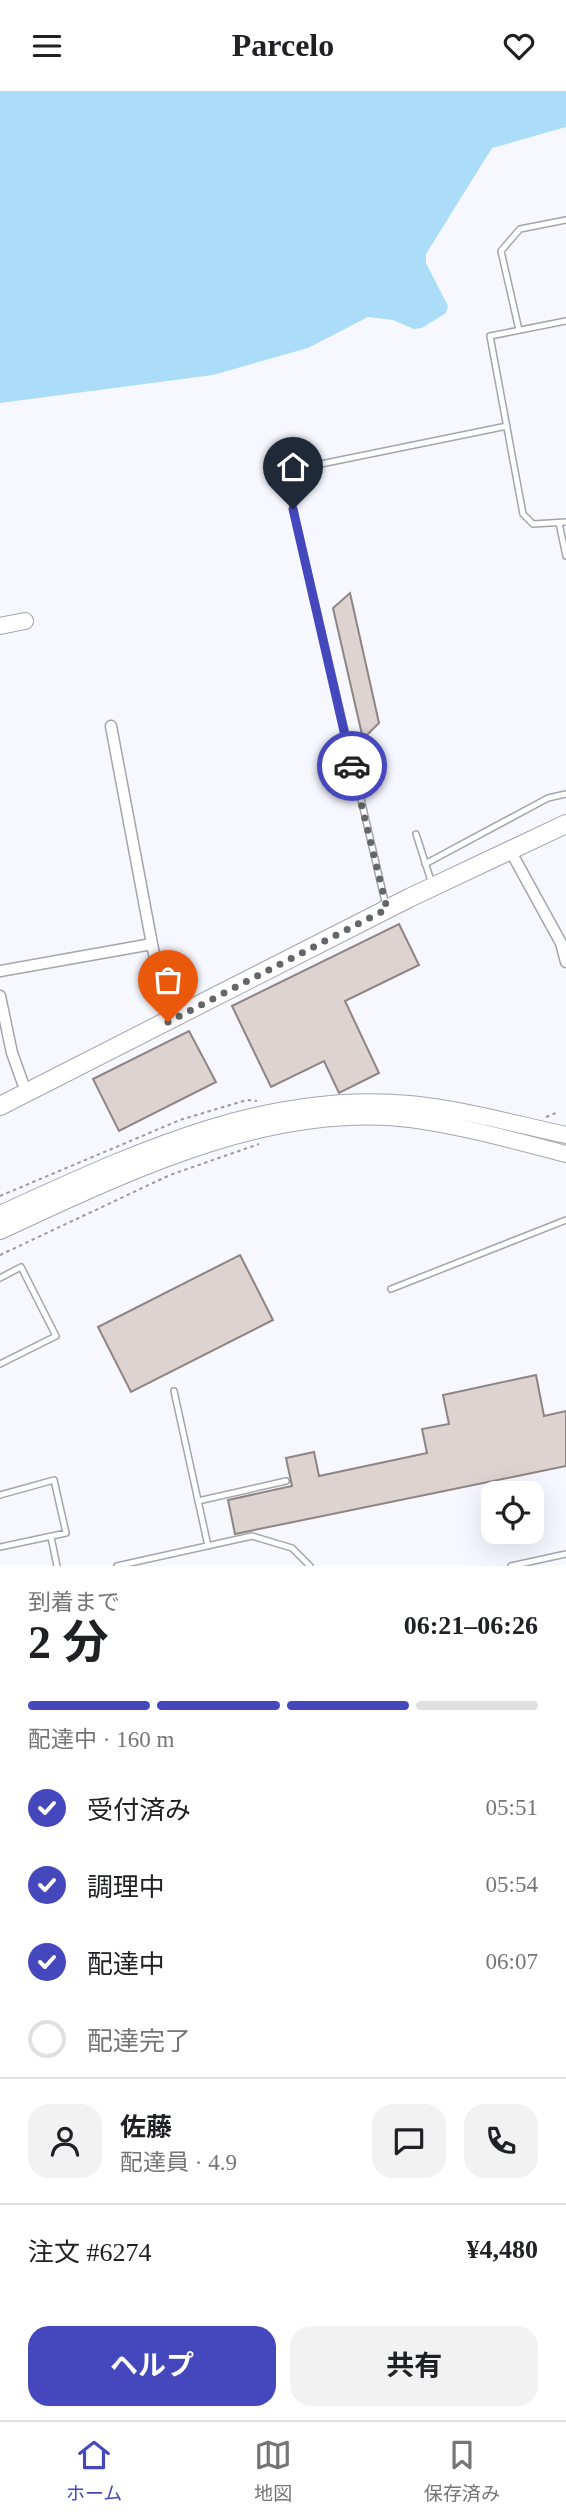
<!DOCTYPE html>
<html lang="ja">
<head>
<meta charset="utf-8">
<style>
	:root { --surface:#fff; --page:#f2f2f2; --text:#202124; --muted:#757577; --line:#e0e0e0; --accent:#4547bd }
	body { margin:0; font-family:"Times New Roman","Noto Sans JP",serif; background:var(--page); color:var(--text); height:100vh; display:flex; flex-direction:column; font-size:26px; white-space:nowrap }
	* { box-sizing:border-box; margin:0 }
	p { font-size:23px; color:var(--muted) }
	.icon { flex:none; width:38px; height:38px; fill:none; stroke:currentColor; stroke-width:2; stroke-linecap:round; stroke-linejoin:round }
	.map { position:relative; height:1475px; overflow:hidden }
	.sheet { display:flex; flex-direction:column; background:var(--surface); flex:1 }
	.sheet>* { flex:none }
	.fabs { position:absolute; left:481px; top:1390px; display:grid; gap:14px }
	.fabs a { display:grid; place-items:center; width:63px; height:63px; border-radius:14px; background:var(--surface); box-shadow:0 7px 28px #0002; font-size:35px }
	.pin { position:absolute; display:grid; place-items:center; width:60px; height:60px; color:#fff; margin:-72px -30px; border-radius:50% 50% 50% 0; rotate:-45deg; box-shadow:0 0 7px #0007 }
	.pin .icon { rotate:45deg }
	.courier { position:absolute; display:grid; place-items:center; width:70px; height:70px; margin:-35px; border:5px solid #4547bd; border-radius:50%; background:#fff; color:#222; box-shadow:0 2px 9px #0007 }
	.headline em { font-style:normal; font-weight:700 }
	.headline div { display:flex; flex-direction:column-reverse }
	.headline { display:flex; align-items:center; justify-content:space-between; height:119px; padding:0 28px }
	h1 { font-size:46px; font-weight:700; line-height:52px }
	.bar { display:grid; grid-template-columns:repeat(4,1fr); gap:10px 7px; align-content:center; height:84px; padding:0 28px }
	.bar i { height:9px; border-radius:5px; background:var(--line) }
	.bar .on { background:var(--accent) }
	.bar p { grid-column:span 4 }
	.line { display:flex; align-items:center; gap:18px; padding:0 28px; border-top:2px solid var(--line) }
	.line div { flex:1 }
	.round { display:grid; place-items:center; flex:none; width:74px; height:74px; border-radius:21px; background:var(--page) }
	ol { padding:0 28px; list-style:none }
	li { display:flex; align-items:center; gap:21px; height:77px }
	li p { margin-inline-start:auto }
	li .icon { padding:7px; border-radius:50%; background:var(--accent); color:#fff; stroke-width:4 }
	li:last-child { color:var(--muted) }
	li i { width:38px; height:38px; border:4px solid var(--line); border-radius:50% }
	.action { display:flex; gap:14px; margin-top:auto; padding:14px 28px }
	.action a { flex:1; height:80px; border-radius:21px; background:var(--accent); color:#fff; font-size:28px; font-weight:700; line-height:80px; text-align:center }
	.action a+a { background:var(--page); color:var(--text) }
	header { display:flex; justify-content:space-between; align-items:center; height:91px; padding:0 28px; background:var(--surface); font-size:32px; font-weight:700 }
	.tab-bar { display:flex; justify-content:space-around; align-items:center; height:98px; border-top:2px solid var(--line); background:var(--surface); font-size:19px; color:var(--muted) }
	.tab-bar a { display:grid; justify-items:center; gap:4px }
	.tab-bar .on { color:var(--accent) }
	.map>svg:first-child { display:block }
	.water { fill:#abddf9 }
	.building { fill:#ddd3d1; stroke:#8e8583; stroke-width:2 }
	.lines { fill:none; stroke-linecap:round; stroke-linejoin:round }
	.lane-casing { stroke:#a4a4ac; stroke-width:8 }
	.street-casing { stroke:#a4a4ac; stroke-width:13 }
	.secondary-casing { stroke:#a4a4ac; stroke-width:18 }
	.primary-casing { stroke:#a4a4ac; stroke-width:20 }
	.path { stroke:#9a9aa0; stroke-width:2; stroke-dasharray:3.5 3.5; stroke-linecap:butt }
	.lane { stroke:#fff; stroke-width:5 }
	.street { stroke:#fff; stroke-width:10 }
	.secondary { stroke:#fff; stroke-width:16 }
	.primary { stroke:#fff; stroke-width:18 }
	.done { stroke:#65666a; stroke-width:7; stroke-dasharray:0 12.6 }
	.route { stroke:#4547bd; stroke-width:9 }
</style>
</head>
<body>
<header><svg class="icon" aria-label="menu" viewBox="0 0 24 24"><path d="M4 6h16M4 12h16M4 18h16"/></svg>Parcelo<svg class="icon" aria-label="heart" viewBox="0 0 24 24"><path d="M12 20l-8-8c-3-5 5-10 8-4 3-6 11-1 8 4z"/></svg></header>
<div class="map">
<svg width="566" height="1475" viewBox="0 0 566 1475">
	<rect width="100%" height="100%" fill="#f7f8ff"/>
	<path class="water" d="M0 0H566V36L492 57 426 163V172L448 215 446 222 422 237 414 238 393 229 368 226 308 257 213 284 0 312Z"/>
	<path class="building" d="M350 502 379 632 363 648 333 517Z
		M399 833 419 874 345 910 379 982 339 1002 324 970 271 996 232 915Z
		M189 940 216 991 119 1040 93 988Z
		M240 1164 273 1229 131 1301 98 1236Z
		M536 1284 544 1325 566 1320V1375L235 1443 228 1409 292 1395 286 1367 314 1361 319 1385 427 1362 422 1338 449 1333 443 1304Z"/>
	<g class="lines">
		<g class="lane-casing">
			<path id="lane" d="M566 230 490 245 523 423 533 433 566 431
				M519 239 501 160 520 138 566 129
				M272 383 507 335
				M293 418 386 815
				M559 432 566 465
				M416 743 432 793
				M425 773 548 707 566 703
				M0 1187 21 1176 56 1245 0 1273
				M391 1198 566 1129
				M174 1300 208 1455
				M0 1404 54 1389 66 1442 0 1456
				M198 1410 286 1390
				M51 1446 57 1475
				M117 1475 252 1445 292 1457 310 1475
				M511 1475 566 1463"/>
		</g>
		<g class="street-casing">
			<path id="street" d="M511 761 561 852 566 871
				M152 853 168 931
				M0 880 152 853 111 635
				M0 905 12 962 26 1001"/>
		</g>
		<g class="secondary-casing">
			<path id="secondary" d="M0 535 25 530
				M0 1123C130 1064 263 999 410 1013 462 1018 515 1033 566 1044
				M0 1140C126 1082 268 1011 410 1028 463 1035 515 1050 566 1063"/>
		</g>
		<g class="primary-casing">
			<path id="primary" d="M0 1015 409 807 566 733"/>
		</g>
		<path class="path" d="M546 1026 556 1022
			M0 1105 180 1029 247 1009 257 1010
			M0 1164 170 1084 259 1053"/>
		<use href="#lane" class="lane"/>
		<use href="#street" class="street"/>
		<use href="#secondary" class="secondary"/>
		<use href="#primary" class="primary"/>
	</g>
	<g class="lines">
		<path class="done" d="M168 931 387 818 352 675"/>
		<path class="route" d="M293 418 352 675"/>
	</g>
</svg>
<div class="fabs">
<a><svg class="icon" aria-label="locate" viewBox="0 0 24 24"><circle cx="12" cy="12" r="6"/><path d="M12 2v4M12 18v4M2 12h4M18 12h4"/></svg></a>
</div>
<div class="pin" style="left:168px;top:931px;background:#ea580c"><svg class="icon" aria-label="bag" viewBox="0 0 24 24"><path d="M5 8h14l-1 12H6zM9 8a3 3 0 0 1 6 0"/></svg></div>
<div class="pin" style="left:293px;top:418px;background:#1f2937"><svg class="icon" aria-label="home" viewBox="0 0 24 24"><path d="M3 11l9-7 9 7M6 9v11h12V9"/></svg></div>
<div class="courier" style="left:352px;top:675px"><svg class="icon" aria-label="car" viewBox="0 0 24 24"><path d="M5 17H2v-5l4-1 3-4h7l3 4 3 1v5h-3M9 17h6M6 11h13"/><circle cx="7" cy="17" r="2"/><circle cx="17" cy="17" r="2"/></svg></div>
</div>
<section class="sheet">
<div class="headline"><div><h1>2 分</h1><p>到着まで</p></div><em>06:21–06:26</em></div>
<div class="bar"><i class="on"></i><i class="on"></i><i class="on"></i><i></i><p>配達中 · 160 m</p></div>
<ol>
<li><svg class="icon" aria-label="check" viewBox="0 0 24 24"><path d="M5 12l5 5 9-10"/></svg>受付済み<p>05:51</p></li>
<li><svg class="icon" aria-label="check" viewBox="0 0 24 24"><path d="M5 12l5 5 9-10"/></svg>調理中<p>05:54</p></li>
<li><svg class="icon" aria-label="check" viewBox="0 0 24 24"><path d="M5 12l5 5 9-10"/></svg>配達中<p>06:07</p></li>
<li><i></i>配達完了</li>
</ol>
<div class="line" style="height:126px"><a class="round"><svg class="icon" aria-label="person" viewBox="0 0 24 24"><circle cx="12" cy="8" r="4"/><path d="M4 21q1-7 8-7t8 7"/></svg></a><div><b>佐藤</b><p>配達員 · 4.9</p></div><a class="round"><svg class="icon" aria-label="chat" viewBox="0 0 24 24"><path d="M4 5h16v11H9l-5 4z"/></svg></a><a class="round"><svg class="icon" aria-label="phone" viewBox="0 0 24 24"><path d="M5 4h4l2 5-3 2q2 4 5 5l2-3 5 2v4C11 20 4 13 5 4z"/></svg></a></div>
<div class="line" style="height:91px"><div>注文 #6274</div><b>¥4,480</b></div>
<div class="action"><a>ヘルプ</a><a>共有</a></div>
</section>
<nav class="tab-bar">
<a class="on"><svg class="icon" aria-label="home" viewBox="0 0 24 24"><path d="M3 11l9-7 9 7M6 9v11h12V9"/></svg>ホーム</a>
<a><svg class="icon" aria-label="map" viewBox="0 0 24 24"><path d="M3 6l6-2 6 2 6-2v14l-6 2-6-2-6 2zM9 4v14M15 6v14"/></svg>地図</a>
<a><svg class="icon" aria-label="saved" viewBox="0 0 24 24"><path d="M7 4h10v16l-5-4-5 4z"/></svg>保存済み</a>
</nav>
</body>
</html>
